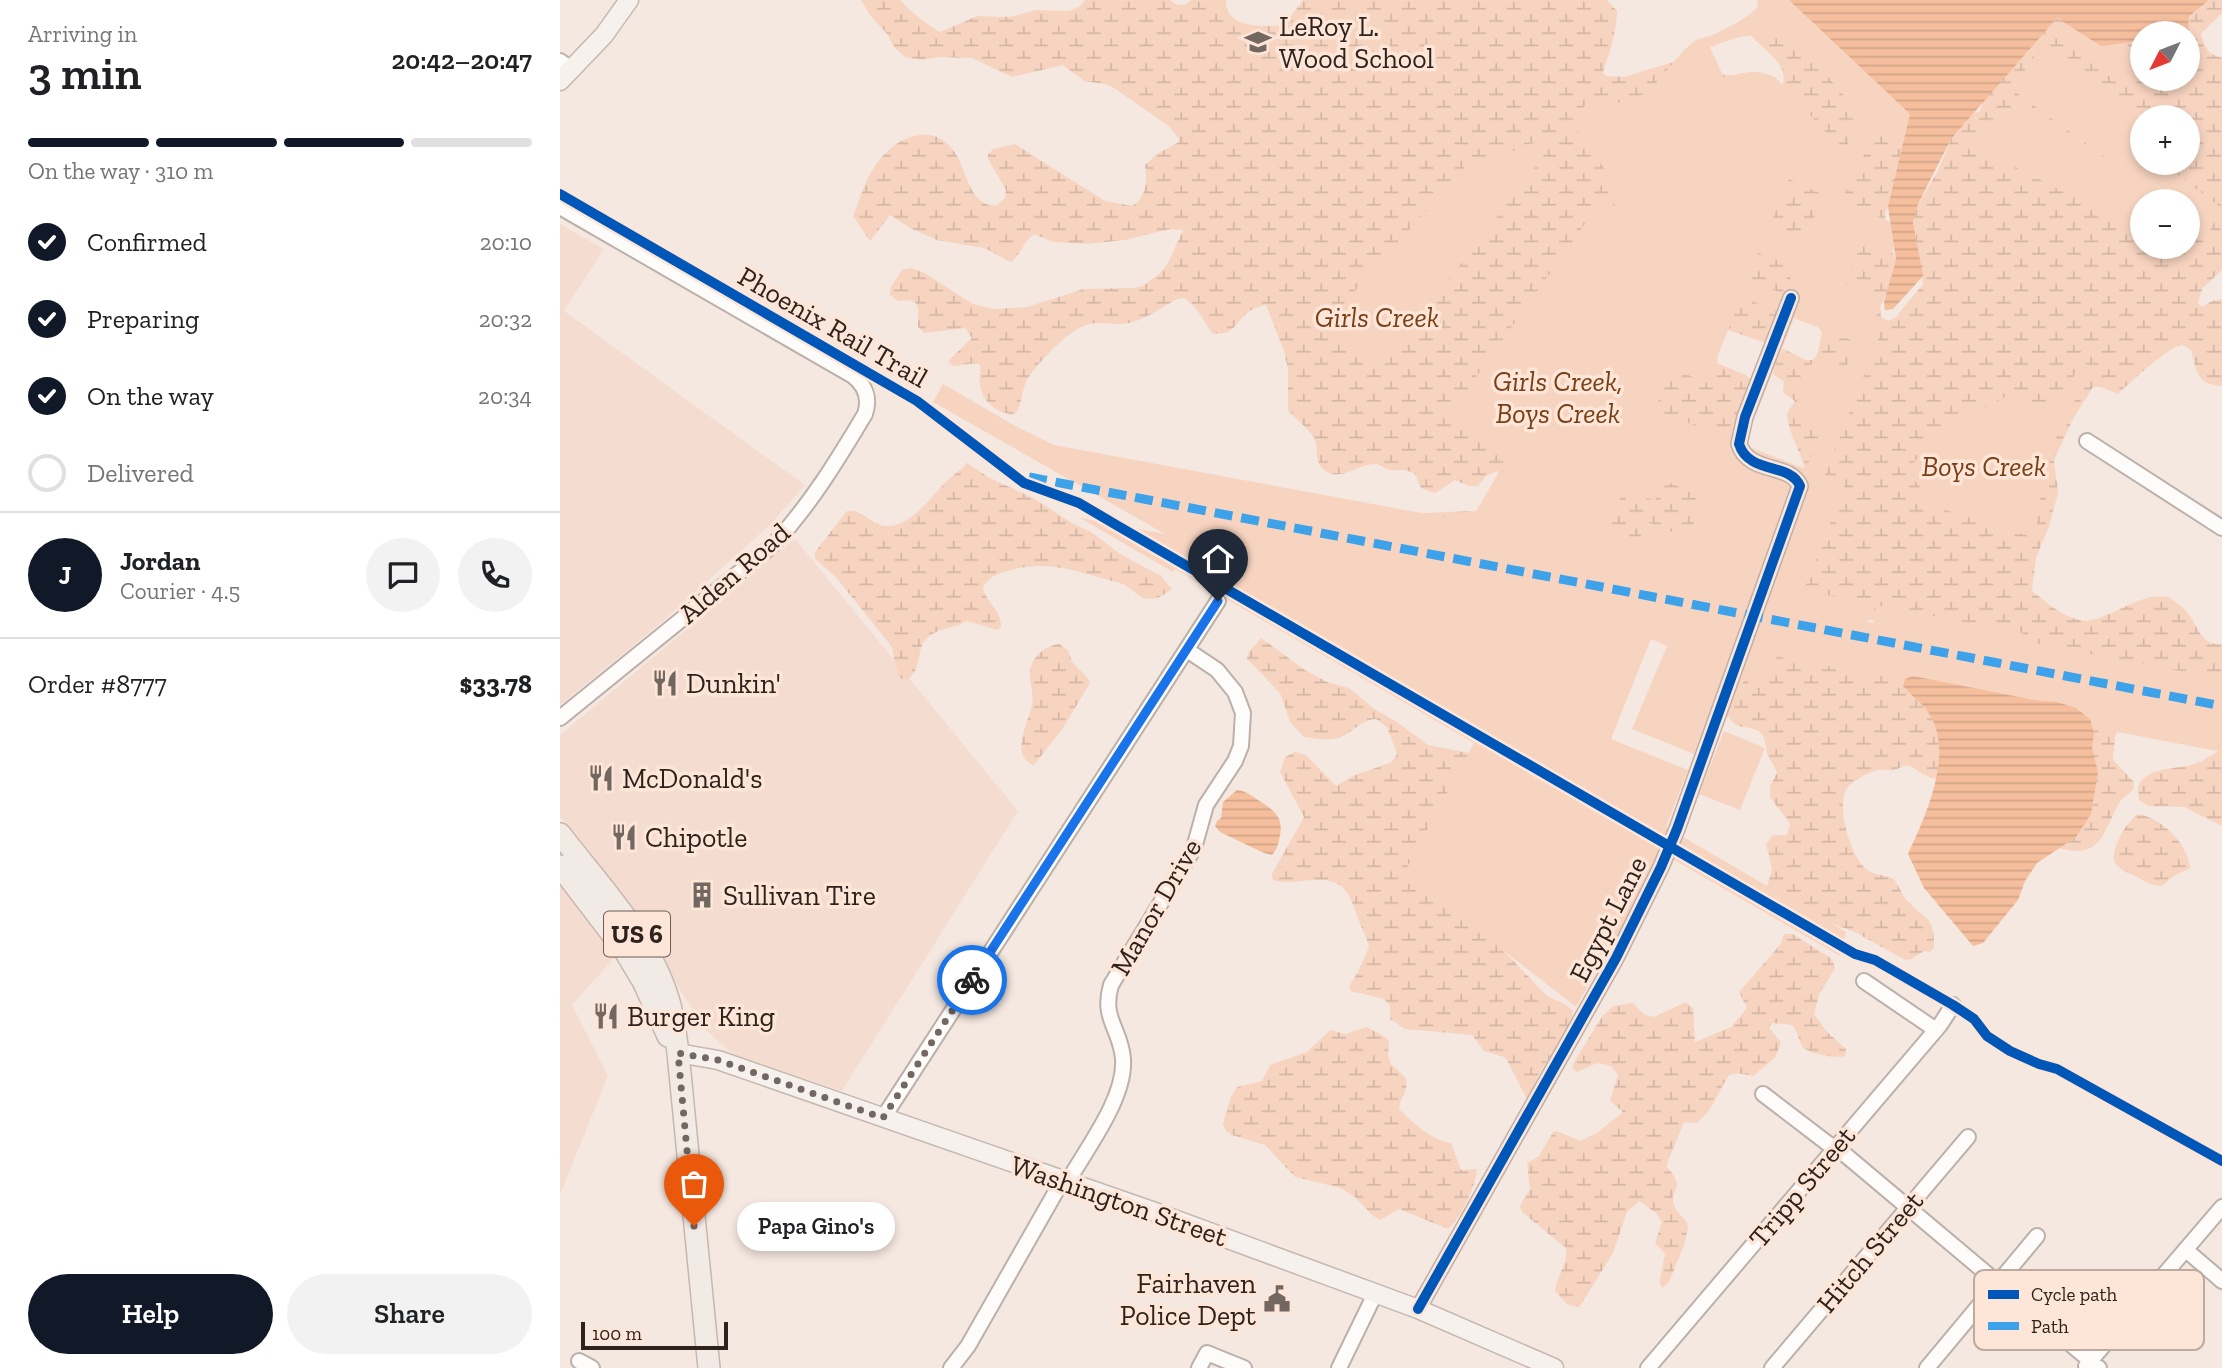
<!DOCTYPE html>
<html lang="en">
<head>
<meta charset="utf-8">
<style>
	:root { --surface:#fff; --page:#f2f2f2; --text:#202124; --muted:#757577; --line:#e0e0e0; --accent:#111827 }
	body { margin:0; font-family:"Zilla Slab",serif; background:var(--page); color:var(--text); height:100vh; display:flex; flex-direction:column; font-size:26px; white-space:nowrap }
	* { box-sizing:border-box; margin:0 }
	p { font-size:23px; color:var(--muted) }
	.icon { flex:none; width:38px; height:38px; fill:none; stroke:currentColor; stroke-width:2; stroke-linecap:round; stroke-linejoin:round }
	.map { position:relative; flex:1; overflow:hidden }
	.panel { display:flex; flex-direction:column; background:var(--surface); width:560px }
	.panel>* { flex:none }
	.needle { width:46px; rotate:228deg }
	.tools { position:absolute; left:1570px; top:21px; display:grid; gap:14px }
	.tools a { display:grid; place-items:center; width:70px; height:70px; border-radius:50%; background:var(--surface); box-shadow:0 4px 10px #0003; font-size:35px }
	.scale { position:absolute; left:21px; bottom:18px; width:147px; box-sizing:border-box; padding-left:7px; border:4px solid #2d221c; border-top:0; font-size:19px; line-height:24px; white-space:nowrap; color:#2d221c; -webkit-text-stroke:5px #fde5d8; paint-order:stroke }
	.pin { position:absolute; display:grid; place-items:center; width:60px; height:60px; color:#fff; margin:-72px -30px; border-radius:50% 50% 50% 0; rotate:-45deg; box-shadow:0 0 7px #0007 }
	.pin .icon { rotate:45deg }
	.courier { position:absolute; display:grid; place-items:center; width:70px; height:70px; margin:-35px; border:5px solid #1a73e8; border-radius:50%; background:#fff; color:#222; box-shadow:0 2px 9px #0007 }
	.bubble { position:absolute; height:49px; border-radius:24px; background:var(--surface); box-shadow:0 4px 10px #0003; font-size:23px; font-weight:600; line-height:49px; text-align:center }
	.summary em { font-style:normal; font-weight:600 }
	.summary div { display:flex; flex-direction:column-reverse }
	.summary { display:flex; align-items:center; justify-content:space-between; height:119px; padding:0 28px }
	h1 { font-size:46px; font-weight:600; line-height:52px }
	.bar { display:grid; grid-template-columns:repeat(4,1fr); gap:10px 7px; align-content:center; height:84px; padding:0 28px }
	.bar i { height:9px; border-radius:5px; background:var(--line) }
	.bar .selected { background:var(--accent) }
	.bar p { grid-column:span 4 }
	.line { display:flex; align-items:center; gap:18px; padding:0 28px; border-top:2px solid var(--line) }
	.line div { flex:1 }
	.round { display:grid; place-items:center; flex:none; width:74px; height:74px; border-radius:37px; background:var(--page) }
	ol { padding:0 28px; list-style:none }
	li { display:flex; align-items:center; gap:21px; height:77px }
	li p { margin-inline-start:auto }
	li .icon { padding:7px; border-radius:50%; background:var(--accent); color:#fff; stroke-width:4 }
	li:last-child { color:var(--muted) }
	li i { width:38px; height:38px; border:4px solid var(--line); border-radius:50% }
	.action { display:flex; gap:14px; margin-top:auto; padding:14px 28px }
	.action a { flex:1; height:80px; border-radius:42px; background:var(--accent); color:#fff; font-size:28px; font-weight:600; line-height:80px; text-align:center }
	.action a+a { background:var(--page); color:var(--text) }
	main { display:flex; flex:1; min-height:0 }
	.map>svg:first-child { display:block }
	.built { fill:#f4ddd0 }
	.wetland { fill:url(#wetland-marsh); fill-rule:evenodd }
	.park { fill:#f7d4c0; fill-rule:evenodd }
	.water { fill:url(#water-rules) }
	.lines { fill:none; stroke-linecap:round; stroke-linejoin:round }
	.minor-casing { stroke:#bbb0aa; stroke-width:18 }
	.major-casing { stroke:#c5b8b0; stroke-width:21 }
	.highway-casing { stroke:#c5b8b0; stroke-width:24 }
	.minor { stroke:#fefcfa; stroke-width:14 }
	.major { stroke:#f7f1ee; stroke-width:18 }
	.highway { stroke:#f2eae5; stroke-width:21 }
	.quiet { stroke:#3ea2ea; stroke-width:9; stroke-dasharray:18 9; stroke-linecap:butt }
	.cycleway-casing { stroke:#fde5d8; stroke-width:15 }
	.cycleway { stroke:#0057b8; stroke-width:10 }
	.done { stroke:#736761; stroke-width:7; stroke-dasharray:0 12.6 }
	.route { stroke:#1a73e8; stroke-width:9 }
	.labels { text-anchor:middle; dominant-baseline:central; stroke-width:7; stroke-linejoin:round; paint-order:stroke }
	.shield { fill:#fde5d8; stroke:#6b5c54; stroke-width:2 }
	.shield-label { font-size:26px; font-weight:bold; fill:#2d221c }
	.poi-label { font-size:28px; fill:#2d221c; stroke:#fde5d8; text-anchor:start }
	.park-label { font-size:28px; font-style:italic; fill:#783f16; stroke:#fde5d8 }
	.street-label { font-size:28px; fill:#2d221c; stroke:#fde5d8 }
	.key { fill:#fde5d8; stroke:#bfaaa0; stroke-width:2 }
	.key-label { font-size:19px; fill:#2d221c }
</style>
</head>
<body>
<main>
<section class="panel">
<div class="summary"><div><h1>3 min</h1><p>Arriving in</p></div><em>20:42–20:47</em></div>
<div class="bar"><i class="selected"></i><i class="selected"></i><i class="selected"></i><i></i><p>On the way · 310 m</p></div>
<ol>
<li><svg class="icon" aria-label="check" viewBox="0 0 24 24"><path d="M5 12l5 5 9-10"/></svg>Confirmed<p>20:10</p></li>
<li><svg class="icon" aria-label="check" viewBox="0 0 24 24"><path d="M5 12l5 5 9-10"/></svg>Preparing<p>20:32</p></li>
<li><svg class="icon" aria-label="check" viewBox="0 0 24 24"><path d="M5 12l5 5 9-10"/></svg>On the way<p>20:34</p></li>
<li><i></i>Delivered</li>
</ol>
<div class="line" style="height:126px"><b class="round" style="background:var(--accent);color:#fff">J</b><div><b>Jordan</b><p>Courier · 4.5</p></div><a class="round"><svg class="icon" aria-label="chat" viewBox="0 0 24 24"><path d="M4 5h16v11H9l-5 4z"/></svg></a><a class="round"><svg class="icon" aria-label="phone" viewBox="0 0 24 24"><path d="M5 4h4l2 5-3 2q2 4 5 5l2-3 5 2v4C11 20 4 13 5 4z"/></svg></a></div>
<div class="line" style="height:91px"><div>Order #8777</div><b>$33.78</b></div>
<div class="action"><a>Help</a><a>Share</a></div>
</section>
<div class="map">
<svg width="1662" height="1368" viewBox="0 0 1662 1368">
	<defs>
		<pattern id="wetland-marsh" width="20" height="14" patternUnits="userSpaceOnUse" patternTransform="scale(1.75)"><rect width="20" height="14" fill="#f7d4c0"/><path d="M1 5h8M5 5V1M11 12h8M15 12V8" fill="none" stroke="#d4b6a4"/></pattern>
		<pattern id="water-rules" width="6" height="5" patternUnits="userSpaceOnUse" patternTransform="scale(1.75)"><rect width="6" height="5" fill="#f5bf9e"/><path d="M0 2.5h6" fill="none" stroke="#d2a488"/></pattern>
	</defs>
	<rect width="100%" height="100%" fill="#f5e8e0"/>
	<path class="built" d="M0 224 44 249 4 311 245 485 211 524 102 622 0 705Z
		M235 539 458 811 282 1091 181 1058 168 1050 147 1031 57 893 0 817V735Z
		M0 886 56 956 12 1005 48 1076 0 1195Z"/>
	<path class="wetland" d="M301 0H341C345 8 371 27 380 32L417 16 450 17 476 10 509 11 519 7 525 0H610L615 4 625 5 631 0H666C665 29 703 27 724 25L743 0H1047L1057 11C1057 32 1049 53 1043 73L1046 76 1064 77 1113 62 1157 74 1170 75 1220 91C1233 68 1208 53 1193 38L1191 34 1201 16 1352 122 1332 198 1325 214 1327 241 1336 260 1328 290 1320 307 1321 317 1328 321 1336 317 1363 284 1353 219 1358 204 1378 171 1391 139 1414 113 1420 111 1425 95 1497 18 1549 32 1575 45H1582V79H1628V42L1631 41C1623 17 1632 15 1649 0H1662V13L1641 34C1644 45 1649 57 1662 57V270L1642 289 1638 303 1642 307 1652 301 1662 299V386C1636 384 1637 372 1631 350 1628 348 1624 345 1621 345 1611 345 1567 385 1558 394L1541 387H1533L1513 419 1494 460 1498 493 1489 526 1476 558 1472 591C1486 602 1502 616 1519 620 1544 626 1576 591 1609 597 1615 602 1622 606 1627 612 1638 625 1640 646 1662 644V694L1320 619 1311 620 1215 605 1247 486C1246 456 1231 443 1227 416 1227 410 1233 406 1235 401L1223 393 1224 382 1213 374 1216 359 1223 349 1246 360H1254L1258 352 1262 333 1257 325 1227 313 1209 344 1168 330 1158 353 1157 363 1186 375 1194 382 1192 394 1122 552 846 514 911 511 953 514V483L937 471 926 476 918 486H909L895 480 875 493 861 488 855 474C841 467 841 472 830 470 824 469 821 464 815 464 797 464 779 484 763 469 754 460 759 448 754 438 748 428 736 419 728 410V369L724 351 706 305C701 306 694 308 690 311 674 322 675 337 652 333L635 307 624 298 617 299C602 307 585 320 569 323 549 327 537 317 516 330 502 338 476 365 467 380 461 391 463 405 454 415 428 411 415 392 421 367L418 363 393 366 388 361 412 338 405 328 364 333 358 327C358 307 362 297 338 301L330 295 331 287 342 270 350 268 363 272 413 304 434 309 467 307 524 289 573 288 583 286 600 273 608 263 623 230 610 229 565 240 527 244 493 242 474 234C464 241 461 254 451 262L424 248 377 240 350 228 330 215 310 241 293 216C300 199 305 180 315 166 333 139 372 118 395 153 408 171 408 205 436 206L445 198 446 190 428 159V155L433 149 455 144 545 201 572 206C587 197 587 181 585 165L597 154 619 142V139L610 127 554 88 545 84 524 81 503 65 452 77 412 58 380 57 361 60 345 57 333 46 328 35 310 15ZM1582 117H1628V163H1582ZM1582 201H1628V247H1582Z
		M407 463 428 477 475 499 512 523 531 532 560 554 601 576 612 589C605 594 597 600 588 599 577 598 571 586 560 583 522 574 494 560 455 569 442 572 430 575 423 587 426 603 442 610 441 627L438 630 407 621C393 629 376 628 366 639 356 650 363 666 348 680L341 679 335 665 332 647 275 576 255 559V552L287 511C302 508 311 525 326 526 348 528 370 499 383 485 390 477 400 471 407 463Z
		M701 638 745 670 767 682 789 688 813 708 840 724 868 745 914 754 939 946 987 996 1006 1005 1013 1011C1007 1043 976 1066 971 1097L967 1099 947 1060 944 1057 924 1051 912 1035 845 1029 830 1019V1006L824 999 791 991 789 986 798 972 809 947C807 939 804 933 801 926 789 897 790 878 751 880 738 881 727 884 713 880L712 874 744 817 720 772 725 757 735 752 746 755 776 786 793 776 832 762 837 754 827 727 816 719C803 719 796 729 785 735 772 742 758 739 744 737L730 722 720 693 687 659 688 653Z
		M1199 643 1564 719 1555 737 1553 760 1573 781 1574 788C1570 794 1563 797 1559 803 1548 821 1544 851 1517 851 1475 851 1430 798 1392 782 1384 779 1375 780 1367 776 1360 774 1355 767 1349 766 1343 765 1339 769 1333 770 1328 771 1323 769 1318 770 1309 772 1297 779 1290 785 1273 799 1290 855 1305 868 1314 876 1324 874 1334 879 1338 885 1341 892 1345 898 1363 920 1375 913 1374 948L1370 952 1364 951 1352 959 1345 960 1295 932 1243 913 1206 890 1212 869 1206 844 1213 835H1227L1230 824 1210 797V786L1217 773C1215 767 1212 763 1209 758 1203 748 1210 737 1196 730 1185 725 1173 730 1169 715Z
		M499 644 508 650 512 662 528 678 530 683 503 728 474 765C449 757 468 722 472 706 474 696 471 688 470 678 468 661 482 646 499 644Z
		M1662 750V826L1624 807 1589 806 1579 800 1578 786C1590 764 1617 771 1637 763 1646 760 1653 753 1662 750Z
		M1578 814C1601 818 1628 843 1630 868L1614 876 1602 886C1592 886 1585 882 1577 877 1571 874 1562 871 1557 866 1546 854 1567 821 1578 814Z
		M1224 934H1233L1272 959 1275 968 1259 995 1254 1014 1266 1031 1286 1049 1285 1056C1277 1059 1248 1054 1242 1046 1238 1039 1238 1031 1232 1025L1212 1023 1209 1027 1221 1043 1215 1058 1193 1076 1177 1073 1169 1075C1158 1091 1153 1112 1136 1123L1124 1122 1106 1166C1130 1193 1106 1186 1115 1207 1118 1215 1126 1218 1128 1226L1125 1243 1109 1282 1104 1287H1101L1100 1280 1105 1254 1095 1243 1102 1222 1097 1214 1079 1201 1067 1212 1053 1253 1020 1306 1016 1307 1007 1304 995 1291C997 1275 1008 1265 1006 1248L962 1212 960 1206 970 1189 967 1163 979 1156 993 1132 997 1131 1020 1141 1037 1133 1063 1112 1050 1101 1058 1075 1051 1066 1037 1063 1017 1072 1013 1069V1064L1041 1018 1053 1006 1073 1003 1085 1015 1094 1017 1126 1002 1133 1008 1135 1042 1171 1027 1187 1008 1179 992 1220 945Z
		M807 1027 825 1037 829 1041 828 1056 831 1064 846 1078C849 1091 840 1097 839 1109 853 1123 871 1140 891 1143L901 1170 917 1169C916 1186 901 1218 888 1229L839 1209 820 1220 812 1215 795 1197 781 1188 735 1177 705 1145 672 1135 666 1131 663 1124 670 1099 677 1087 702 1081 710 1065 747 1052 770 1030 785 1034Z"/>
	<path class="park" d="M1197 0H1296L1350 107 1355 162 1324 128 1318 127 1282 199 1330 222 1334 246 1332 252 1302 241 1286 284 1323 297 1314 323 1318 329 1319 337 1264 477 1285 485 1244 590 1310 604 1308 622 1313 623 1316 605 1463 633V641L1662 679V752L1453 712 1454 702 1217 656 1207 684 1185 677 1169 718 1151 711 1134 754 1072 729 1107 646 1091 639 1051 739 1128 770 1106 827 1286 932 1280 956 1099 851 1071 911 1016 1007 844 873 914 743 615 569 613 572 520 518 605 534 373 402 383 384 457 427 494 445 910 522 945 461 887 418 1044 197 1056 207 1045 182 1046 171 1016 129 1014 115C1028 96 1054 107 1074 99 1100 88 1111 60 1132 43 1139 37 1149 38 1157 33 1171 26 1187 18 1198 7ZM1196 35C1243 36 1272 83 1301 116L1284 152 1216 78C1198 68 1183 72 1164 78L1150 47 1179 37ZM1229 179 1264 195 1243 244 1208 230ZM1198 253 1235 267 1224 294 1188 280ZM1181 297 1217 311 1167 438 1095 410 1111 368 1147 383ZM1234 318 1296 342 1285 370 1254 358 1231 416 1262 428 1246 469 1184 445ZM1103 480 1144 497 1128 538 1087 522 1078 542 1048 530 1064 489 1095 501Z
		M1507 22 1571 30 1566 53 1578 62 1562 86 1494 36Z
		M1486 42 1589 117H1582V163H1612L1609 168 1658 205 1655 220 1649 233 1628 218V201H1605L1458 94 1466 67Z
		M1454 103 1588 201H1582V232L1414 146 1447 114Z
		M998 132 1001 133 820 370 763 327 911 160C931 170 945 153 963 146 979 140 982 146 998 132Z
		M1523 362 1531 367 1474 483 1481 488 1475 538 1370 505 1364 492 1346 470 1364 452 1368 437 1445 397 1491 411Z
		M1164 731 1205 748 1180 810 1139 794Z"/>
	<path class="water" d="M1229 0H1649C1627 19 1626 13 1631 41L1628 42V33H1582V41L1541 46 1497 18 1391 139 1358 204 1353 222 1363 276 1333 309 1325 310 1324 302 1336 260 1328 207 1350 114Z
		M1353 676 1474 700 1497 702 1516 708 1530 719 1534 733 1532 748 1538 772 1531 814 1516 837 1477 863 1465 881 1458 900 1423 943 1413 946 1364 888 1348 854C1366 815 1397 749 1366 709 1359 701 1350 694 1343 686L1345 679Z
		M677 790C685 791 691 795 698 800 715 811 725 817 719 840 717 847 717 849 712 855L704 853 660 832 655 826 657 821 661 818 663 802Z"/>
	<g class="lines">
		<g class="minor-casing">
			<path id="minor" d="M0 61 11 69
				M0 207 293 376C306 386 310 399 305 414 277 461 250 505 213 545L0 718
				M1527 441 1662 528
				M1304 981 1376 1030
				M1203 1094 1267 1143 1282 1152 1539 1368
				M323 1118 658 601
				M507 1183C526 1149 566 1098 563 1059 561 1029 541 1019 551 985L634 848 646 805 675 761 681 746 683 713 675 692 657 670 627 650
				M1626 1250 1662 1281
				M858 1309 1056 958 1101 867 1117 829 1240 486C1230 462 1189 475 1179 444L1185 417 1231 298
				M19 1361 32 1368
				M1526 1366 1662 1207
				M391 1368 408 1346 502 1181
				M639 1368 647 1353 684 1368
				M779 1368 815 1294
				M1088 1368 1380 1025 1393 1005
				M1212 1368 1408 1137
				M1367 1368 1477 1236"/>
		</g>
		<g class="major-casing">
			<path id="major" d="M0 81 44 35 69 0
				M118 1053 158 1060 592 1211 858 1309 994 1368"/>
		</g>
		<g class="highway-casing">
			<path id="highway" d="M0 834C40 886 92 939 110 1005 114 1021 116 1037 118 1053L149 1368
				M0 866 65 951 83 981 108 1036"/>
		</g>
		<use href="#minor" class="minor"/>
		<use href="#major" class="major"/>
		<use href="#highway" class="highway"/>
		<path class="quiet" d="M469 477 1662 706"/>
		<g class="cycleway-casing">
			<path id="cycleway" d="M0 194 357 401 464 483 519 503 558 526 1295 954 1315 960 1393 1005 1414 1019 1427 1036 1450 1051 1479 1064 1497 1069 1662 1161
				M858 1309 1056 958 1101 867 1117 829 1240 486C1230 462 1189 475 1179 444L1185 417 1231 298"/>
		</g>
		<use href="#cycleway" class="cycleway"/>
	</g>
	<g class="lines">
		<path class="done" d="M134 1226 118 1053 158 1060 323 1118 412 980"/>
		<path class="route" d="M412 980 658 601"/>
	</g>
	<defs>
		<g id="school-bare" transform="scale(2.1)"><path d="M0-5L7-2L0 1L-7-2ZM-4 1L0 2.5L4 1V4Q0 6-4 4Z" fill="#736761" stroke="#fde5d8" stroke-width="2.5" paint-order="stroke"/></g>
		<g id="restaurant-bare" transform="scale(2.1)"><path d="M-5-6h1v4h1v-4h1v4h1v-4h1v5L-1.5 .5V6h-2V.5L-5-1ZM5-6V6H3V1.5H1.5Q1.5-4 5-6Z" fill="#736761" stroke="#fde5d8" stroke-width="2.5" paint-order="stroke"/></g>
		<g id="building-bare" transform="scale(2.1)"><path d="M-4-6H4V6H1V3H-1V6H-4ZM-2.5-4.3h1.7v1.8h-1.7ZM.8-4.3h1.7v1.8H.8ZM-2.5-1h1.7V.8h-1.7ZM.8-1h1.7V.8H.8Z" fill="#736761" stroke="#fde5d8" stroke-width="2.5" paint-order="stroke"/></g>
		<g id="civic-bare" transform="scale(2.1)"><path d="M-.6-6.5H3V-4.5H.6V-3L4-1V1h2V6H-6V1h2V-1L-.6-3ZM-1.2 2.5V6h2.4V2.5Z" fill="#736761" stroke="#fde5d8" stroke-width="2.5" paint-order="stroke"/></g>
	</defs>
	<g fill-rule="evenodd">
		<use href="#school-bare" x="698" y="42"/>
		<use href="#restaurant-bare" x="105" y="683"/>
		<use href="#restaurant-bare" x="41" y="778"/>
		<use href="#restaurant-bare" x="64" y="837"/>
		<use href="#building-bare" x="142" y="895"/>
		<use href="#restaurant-bare" x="46" y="1016"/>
		<use href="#civic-bare" x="717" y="1299"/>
	</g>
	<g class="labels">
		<rect class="shield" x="44" y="911.5" width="66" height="45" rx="5"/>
		<g class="shield-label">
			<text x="77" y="934">US 6</text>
		</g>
		<g class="poi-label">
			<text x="719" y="26">LeRoy L.<tspan x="719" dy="32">Wood School</tspan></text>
			<text x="126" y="683">Dunkin'</text>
			<text x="62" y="778">McDonald's</text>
			<text x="85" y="837">Chipotle</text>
			<text x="163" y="895">Sullivan Tire</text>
			<text x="67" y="1016">Burger King</text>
			<text x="696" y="1283" text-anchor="end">Fairhaven<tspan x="696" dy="32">Police Dept</tspan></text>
		</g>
		<g class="park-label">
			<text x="817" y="317">Girls Creek</text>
			<text x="998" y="381">Girls Creek,<tspan x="998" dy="32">Boys Creek</tspan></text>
			<text x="1424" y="466">Boys Creek</text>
		</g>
		<g class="street-label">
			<text transform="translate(273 327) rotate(30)">Phoenix Rail Trail</text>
			<text transform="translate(174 573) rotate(-41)">Alden Road</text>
			<text transform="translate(596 907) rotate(-60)">Manor Drive</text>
			<text transform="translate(1048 919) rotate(-63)">Egypt Lane</text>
			<text transform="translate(1242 1187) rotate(-50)">Tripp Street</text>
			<text transform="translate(559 1201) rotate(19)">Washington Street</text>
			<text transform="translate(1310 1252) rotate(-50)">Hitch Street</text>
		</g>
	</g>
	<rect x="1414" y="1270" width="230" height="80" rx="10" class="key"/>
	<rect x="1428" y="1290" width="31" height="9" fill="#0057b8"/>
	<rect x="1428" y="1322" width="31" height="8" fill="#3ea2ea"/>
	<g class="key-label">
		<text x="1471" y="1301">Cycle path</text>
		<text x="1471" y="1333">Path</text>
	</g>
</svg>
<div class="tools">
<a><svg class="needle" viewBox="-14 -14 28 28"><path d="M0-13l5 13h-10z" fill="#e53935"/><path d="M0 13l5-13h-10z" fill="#757577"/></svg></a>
<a>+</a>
<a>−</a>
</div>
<div class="scale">100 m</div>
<div class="pin" style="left:134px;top:1226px;background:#ea580c"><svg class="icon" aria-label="bag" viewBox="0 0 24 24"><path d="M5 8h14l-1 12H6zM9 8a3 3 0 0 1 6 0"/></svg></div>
<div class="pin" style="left:658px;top:601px;background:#1f2937"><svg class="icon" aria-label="home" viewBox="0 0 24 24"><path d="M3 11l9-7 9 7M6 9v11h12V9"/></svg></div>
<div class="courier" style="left:412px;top:980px"><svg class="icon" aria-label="bike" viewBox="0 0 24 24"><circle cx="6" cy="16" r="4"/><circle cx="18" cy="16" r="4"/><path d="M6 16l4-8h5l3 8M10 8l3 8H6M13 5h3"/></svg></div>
<div class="bubble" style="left:177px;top:1202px;width:158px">Papa Gino's</div>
</div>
</main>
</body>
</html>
